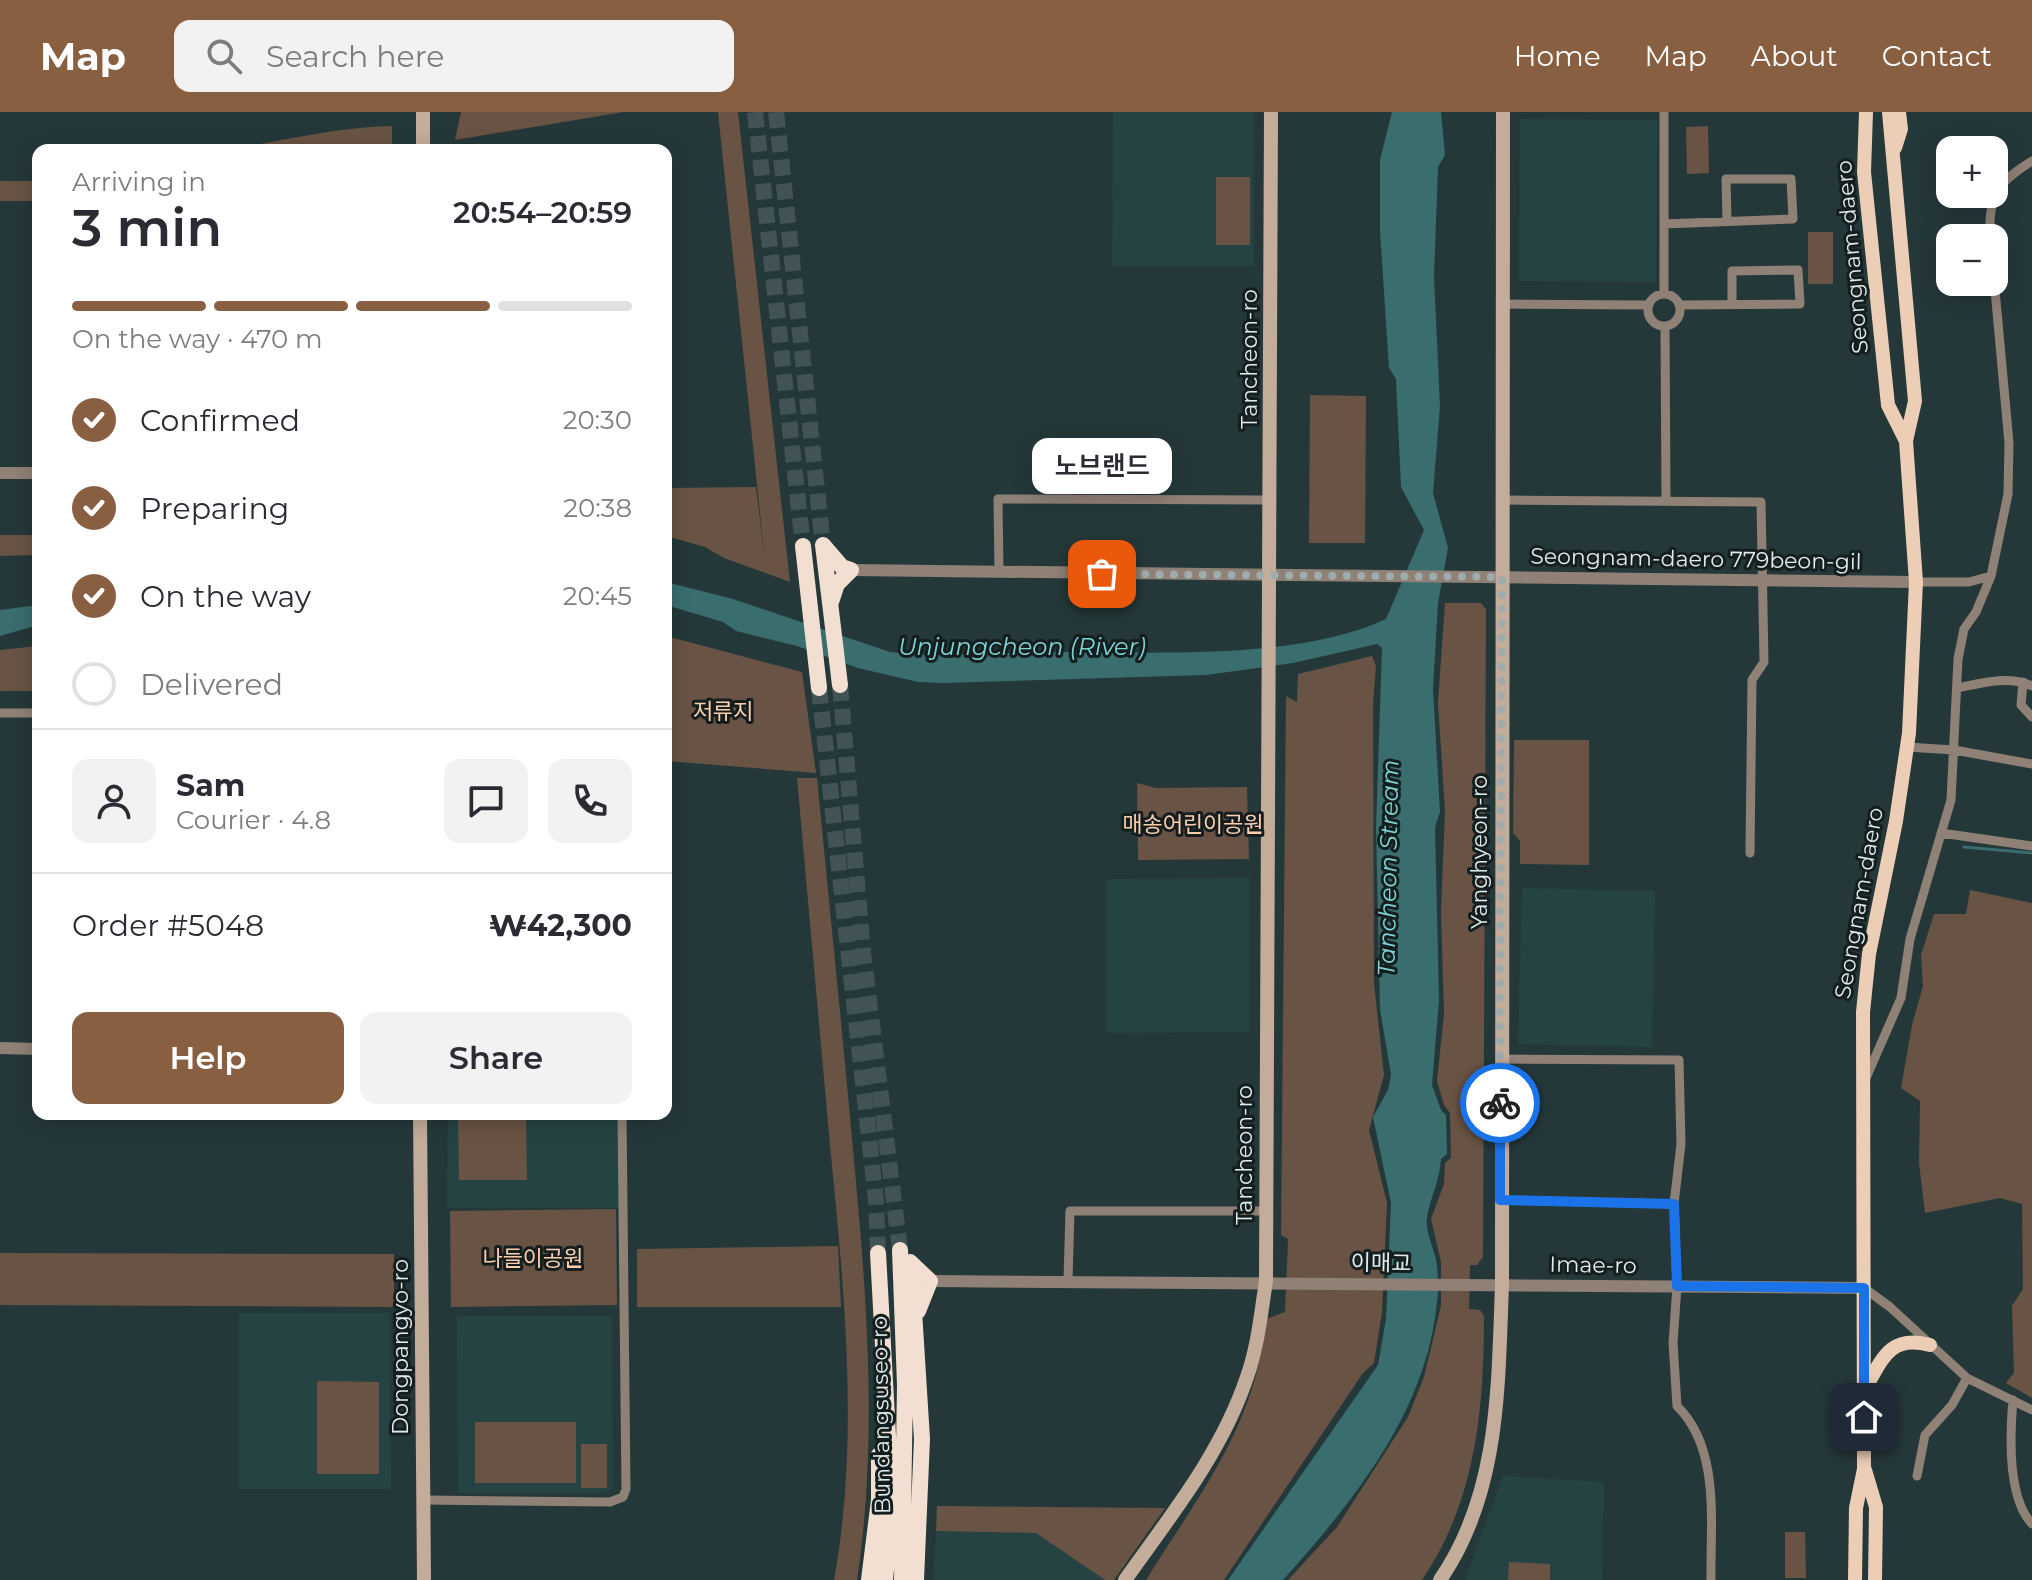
<!DOCTYPE html>
<html lang="en">
<head>
<meta charset="utf-8">
<style>
	:root { --surface:#fff; --page:#f2f2f3; --text:#2b2b33; --muted:#7c7c81; --line:#e1e1e2; --accent:#895f41 }
	body { margin:0; font-family:Montserrat,"Noto Sans KR",sans-serif; background:var(--page); color:var(--text); height:100vh; display:flex; flex-direction:column; font-size:30px; white-space:nowrap }
	* { box-sizing:border-box; margin:0 }
	p { font-size:26px; color:var(--muted) }
	.icon { flex:none; width:44px; height:44px; fill:none; stroke:currentColor; stroke-width:2; stroke-linecap:round; stroke-linejoin:round }
	.map { position:relative; flex:1; overflow:hidden }
	.details { position:absolute; left:32px; top:32px; width:640px; height:976px; display:flex; flex-direction:column; background:var(--surface); border-radius:16px; box-shadow:0 4px 20px #0003 }
	.details>* { flex:none }
	.tools { position:absolute; left:1936px; top:24px; display:grid; gap:16px }
	.tools a { display:grid; place-items:center; width:72px; height:72px; border-radius:16px; background:var(--surface); box-shadow:0 4px 20px #0003; font-size:40px }
	.pin { position:absolute; display:grid; place-items:center; width:68px; height:68px; color:#fff; margin:-34px; border-radius:16px; box-shadow:0 4px 12px #0006 }
	.courier { position:absolute; display:grid; place-items:center; width:80px; height:80px; margin:-40px; border:6px solid #1a73e8; border-radius:50%; background:#fff; color:#222; box-shadow:0 2px 10px #0007 }
	.bubble { position:absolute; height:56px; border-radius:16px; background:var(--surface); box-shadow:0 4px 20px #0003; font-size:26px; font-weight:600; line-height:56px; text-align:center }
	.headline em { font-style:normal; font-weight:600 }
	.headline div { display:flex; flex-direction:column-reverse }
	.headline { display:flex; align-items:center; justify-content:space-between; height:136px; padding:0 40px }
	h1 { font-size:52px; font-weight:600; line-height:60px }
	.bar { display:grid; grid-template-columns:repeat(4,1fr); gap:12px 8px; align-content:center; height:96px; padding:0 40px }
	.bar i { height:10px; border-radius:6px; background:var(--line) }
	.bar .active { background:var(--accent) }
	.bar p { grid-column:span 4 }
	.line { display:flex; align-items:center; gap:20px; padding:0 40px; border-top:2px solid var(--line) }
	.line div { flex:1 }
	.round { display:grid; place-items:center; flex:none; width:84px; height:84px; border-radius:16px; background:var(--page) }
	ol { padding:0 40px; list-style:none }
	li { display:flex; align-items:center; gap:24px; height:88px }
	li p { margin-inline-start:auto }
	li .icon { padding:8px; border-radius:50%; background:var(--accent); color:#fff; stroke-width:4 }
	li:last-child { color:var(--muted) }
	li i { width:44px; height:44px; border:4px solid var(--line); border-radius:50% }
	.cta { display:flex; gap:16px; margin-top:auto; padding:16px 40px }
	.cta a { flex:1; height:92px; border-radius:16px; background:var(--accent); color:#fff; font-size:32px; font-weight:600; line-height:92px; text-align:center }
	.cta a+a { background:var(--page); color:var(--text) }
	header { display:flex; align-items:center; gap:48px; box-sizing:border-box; height:112px; padding:0 40px; background:var(--accent); color:#fff }
	header strong { font-size:38px }
	nav { display:flex; gap:44px; margin-inline-start:auto; font-size:28px }
	.search { width:560px; height:72px; background:var(--page); display:flex; align-items:center; gap:20px; box-sizing:border-box; padding:0 28px; border-radius:16px; color:var(--muted); font-size:30px }
	.map>svg:first-child { display:block }
	.built { fill:#264343 }
	.green { fill:#695344 }
	.water { fill:#396d6e }
	.lines { fill:none; stroke-linecap:round; stroke-linejoin:round }
	.stream { stroke:#396d6e; stroke-width:3 }
	.trunk-tunnel { stroke:#415354; stroke-width:16; stroke-dasharray:16 8; stroke-linecap:butt }
	.minor { stroke:#908176; stroke-width:9 }
	.tertiary { stroke:#908176; stroke-width:12 }
	.secondary { stroke:#c4ac9a; stroke-width:14 }
	.primary { stroke:#eccdb6; stroke-width:14 }
	.trunk { stroke:#f2dfd1; stroke-width:16 }
	.done { stroke:#9eacad; stroke-width:8; stroke-dasharray:0 14.4 }
	.route { stroke:#1a73e8; stroke-width:10 }
	.labels { text-anchor:middle; dominant-baseline:central; stroke-width:6; stroke-linejoin:round; paint-order:stroke }
	.street-label { font-size:22px; fill:#dfebeb; stroke:#151e1e }
	.park-label { font-size:22px; fill:#fccead; stroke:#151e1e }
	.water-label { font-size:24px; font-style:italic; fill:#7cd4d6; stroke:#151e1e }
</style>
</head>
<body>
<header>
<strong>Map</strong>
<div class="search"><svg class="icon" aria-label="search" viewBox="0 0 24 24"><circle cx="10" cy="10" r="6"/><path d="M15 15l6 6"/></svg>Search here</div>
<nav><a>Home</a><a>Map</a><a>About</a><a>Contact</a></nav>
</header>
<div class="map">
<svg width="2032" height="1468" viewBox="0 0 2032 1468">
	<rect width="100%" height="100%" fill="#253839"/>
	<path class="built" d="M1113 0H1253L1254 154H1112Z
		M1520 7 1657 8 1656 170 1519 169Z
		M1249 766V920L1107 921V767Z
		M1522 776 1655 779 1652 935 1518 932Z
		M448 1002H619L620 1096H447Z
		M239 1201H389L391 1377H239Z
		M457 1204H612L613 1376 605 1381H458Z
		M1503 1364 1604 1370 1602 1468H1465Z
		M936 1419 1036 1421 1105 1468H933Z"/>
	<path class="green" d="M461 0H623L455 28Z
		M718 0H738L790 470 724 446 705 435 666 424V376L756 375 765 449Z
		M392 14V35L375 38H224C280 30 335 15 392 14Z
		M1708 14 1709 61 1687 62 1686 15Z
		M1216 65H1250V133H1216Z
		M0 69H38V89H0Z
		M1808 120H1833V172H1808Z
		M1310 283 1366 284 1365 431H1309Z
		M0 423H38V443L0 444Z
		M1445 491H1481L1486 497 1483 1145 1477 1153H1470L1469 1197 1480 1198 1484 1204C1484 1296 1476 1389 1422 1468H1288L1337 1415 1408 1305 1424 1265 1441 1194V1150L1431 1107 1444 1072 1445 1051 1451 1046 1450 1001 1444 993 1437 969 1444 902 1441 799 1445 699 1438 590Z
		M666 524 802 560 816 661 666 649Z
		M38 534V579H0V538Z
		M1372 544 1376 554 1373 592 1374 871 1384 963 1369 1018 1387 1091 1382 1200 1374 1251 1363 1261 1224 1468H1146C1202 1378 1254 1316 1267 1207L1285 1200 1288 1127 1281 1123 1286 584 1297 590 1298 562Z
		M1514 628H1589V753L1520 752V729L1513 721Z
		M797 666H817C830 801 844 935 856 1070 868 1202 877 1336 857 1468H834C860 1326 844 1176 830 1033 819 911 808 788 797 666Z
		M1137 671 1156 676 1247 675 1249 747 1138 748Z
		M1970 778 2032 791V1286L2006 1271 2014 1261 2012 1194 2023 1177 2022 1092 2000 1086 1925 1101 1919 1051 1920 989 1901 976 1912 913 1923 874 1921 843 1934 802H1966Z
		M458 1002H526L527 1068H459Z
		M616 1097 617 1193 451 1195 450 1099Z
		M838 1134 841 1195H637V1137Z
		M0 1141 394 1142V1195L0 1193Z
		M317 1269 379 1270V1362H317Z
		M475 1310H576V1371H475Z
		M581 1332H607V1376H581Z
		M937 1394 1165 1396 1114 1468H1105L1036 1421 936 1419Z
		M1785 1420H1805L1806 1466H1785Z
		M1509 1450 1550 1452V1468H1508Z"/>
	<path class="water" d="M1392 0H1441L1445 43 1438 55 1434 165 1440 294 1433 381 1448 436 1438 491 1433 577 1440 700 1435 715 1439 889 1432 973 1441 998 1446 1003 1447 1042 1441 1047C1439 1072 1430 1086 1427 1106 1425 1118 1433 1135 1436 1147 1438 1160 1439 1177 1437 1190 1427 1299 1353 1390 1283 1468H1228L1378 1253 1386 1207 1391 1091 1373 1005 1388 978 1391 963 1380 897 1376 716 1382 536 1377 532 1293 551 1206 563 943 571 918 570 858 556 797 534 736 519 723 510 666 493V470L733 487 890 540 909 542C959 544 1010 540 1061 540 1158 540 1298 548 1386 507L1424 418 1401 375 1396 267 1389 256 1380 119V48Z
		M38 493V513L0 524V498Z"/>
	<g class="lines">
		<path class="stream" d="M1964 735 2032 741"/>
		<path class="trunk-tunnel" d="M755 0 803 434
			M776 0 823 433
			M840 573 863 840 900 1138
			M819 576 876 1088 878 1141"/>
		<path class="minor" d="M1664 0V182
			M1664 112 1793 107 1791 67H1726L1727 108
			M1990 126C1988 83 1997 71 2032 49
			M1648 198a16 16 0 1 1 32 0a16 16 0 1 1-32 0Z
			M1503 192 1649 193
			M1679 193 1800 192 1798 158 1732 159V192
			M1665 214 1666 389
			M1503 388 1761 390 1764 550 1752 568 1750 741
			M999 460 998 387 1271 388
			M1916 470H1969L1991 464
			M2023 570 2021 593 2032 605
			M1957 576C1981 571 2009 563 2032 574
			M0 601H38
			M1907 635 1954 638 2032 652
			M1941 721 2032 734
			M1500 947 1679 948 1681 1032 1674 1092 1677 1174 1673 1231 1677 1294C1721 1337 1710 1412 1711 1468
			M1866 966 1901 886 1910 827 1951 688 1958 547 1964 517 1976 500 1991 464 2008 382 2009 331 1994 167
			M1500 1088 1674 1092
			M1068 1168 1070 1099H1266
			M1864 1176 1890 1195 1967 1266 2032 1298
			M2013 1288C2010 1322 2007 1385 2032 1412
			M1917 1364 1925 1323 1952 1293 1967 1266
			M423 1388 610 1390 623 1385 626 1377 622 1002"/>
		<path class="tertiary" d="M0 361H38
			M851 458 1916 470
			M0 936 38 937
			M930 1169 1864 1176"/>
		<path class="secondary" d="M423 0V38
			M420 1002 424 1468
			M1125 1468C1171 1403 1221 1342 1247 1265 1258 1234 1261 1201 1266 1169L1271 0
			M1440 1468C1500 1381 1498 1274 1502 1173L1503 0"/>
		<path class="primary" d="M1866 0 1864 60 1888 293 1906 329
			M1895 36 1901 17 1899 0
			M1864 1279C1882 1248 1889 1222 1930 1233
			M1865 1358 1876 1395 1875 1468
			M1855 1468 1856 1396 1864 1357 1863 900 1869 842 1896 709 1909 621 1916 470 1906 329 1915 289 1889 0"/>
		<path class="trunk" d="M823 433 840 573
			M823 433 842 455 851 458 837 472 831 490
			M803 434 819 576
			M900 1138 905 1273 902 1468
			M878 1141 892 1397 885 1468
			M910 1150 930 1169 918 1199
			M911 1151 922 1327 916 1468
			M869 1468 879 1388V1343"/>
	</g>
	<g class="lines">
		<path class="done" d="M1102 462 1502 465 1500 991"/>
		<path class="route" d="M1500 991V1088L1674 1092 1677 1174 1864 1176V1305"/>
	</g>
	<g class="labels">
		<g class="street-label">
			<text transform="translate(1852 145) rotate(-95)">Seongnam-daero</text>
			<text transform="translate(1249 247) rotate(-90)">Tancheon-ro</text>
			<text transform="translate(1696 447) rotate(1)">Seongnam-daero 779beon-gil</text>
			<text transform="translate(1479 740) rotate(-90)">Yanghyeon-ro</text>
			<text transform="translate(1859 791) rotate(-80)">Seongnam-daero</text>
			<text transform="translate(1244 1043) rotate(-90)">Tancheon-ro</text>
			<text transform="translate(1381 1151) rotate(1)">이매교</text>
			<text transform="translate(1593 1153) rotate(1)">Imae-ro</text>
			<text transform="translate(400 1235) rotate(-90)">Dongpangyo-ro</text>
			<text transform="translate(881 1303) rotate(-91)">Bundangsuseo-ro</text>
		</g>
		<g class="park-label">
			<text x="723" y="599">저류지</text>
			<text x="1193" y="712">매송어린이공원</text>
			<text x="533" y="1146">나들이공원</text>
		</g>
		<g class="water-label">
			<text x="1022" y="534">Unjungcheon (River)</text>
			<text transform="translate(1388 756) rotate(-89)">Tancheon Stream</text>
		</g>
	</g>
</svg>
<div class="tools">
<a>+</a>
<a>−</a>
</div>
<div class="pin" style="left:1102px;top:462px;background:#ea580c"><svg class="icon" aria-label="bag" viewBox="0 0 24 24"><path d="M5 8h14l-1 12H6zM9 8a3 3 0 0 1 6 0"/></svg></div>
<div class="pin" style="left:1864px;top:1305px;background:#1f2937"><svg class="icon" aria-label="home" viewBox="0 0 24 24"><path d="M3 11l9-7 9 7M6 9v11h12V9"/></svg></div>
<div class="courier" style="left:1500px;top:991px"><svg class="icon" aria-label="bike" viewBox="0 0 24 24"><circle cx="6" cy="16" r="4"/><circle cx="18" cy="16" r="4"/><path d="M6 16l4-8h5l3 8M10 8l3 8H6M13 5h3"/></svg></div>
<div class="bubble" style="left:1032px;top:326px;width:140px">노브랜드</div>
<section class="details">
<div class="headline"><div><h1>3 min</h1><p>Arriving in</p></div><em>20:54–20:59</em></div>
<div class="bar"><i class="active"></i><i class="active"></i><i class="active"></i><i></i><p>On the way · 470 m</p></div>
<ol>
<li><svg class="icon" aria-label="check" viewBox="0 0 24 24"><path d="M5 12l5 5 9-10"/></svg>Confirmed<p>20:30</p></li>
<li><svg class="icon" aria-label="check" viewBox="0 0 24 24"><path d="M5 12l5 5 9-10"/></svg>Preparing<p>20:38</p></li>
<li><svg class="icon" aria-label="check" viewBox="0 0 24 24"><path d="M5 12l5 5 9-10"/></svg>On the way<p>20:45</p></li>
<li><i></i>Delivered</li>
</ol>
<div class="line" style="height:144px"><a class="round"><svg class="icon" aria-label="person" viewBox="0 0 24 24"><circle cx="12" cy="8" r="4"/><path d="M4 21q1-7 8-7t8 7"/></svg></a><div><b>Sam</b><p>Courier · 4.8</p></div><a class="round"><svg class="icon" aria-label="chat" viewBox="0 0 24 24"><path d="M4 5h16v11H9l-5 4z"/></svg></a><a class="round"><svg class="icon" aria-label="phone" viewBox="0 0 24 24"><path d="M5 4h4l2 5-3 2q2 4 5 5l2-3 5 2v4C11 20 4 13 5 4z"/></svg></a></div>
<div class="line" style="height:104px"><div>Order #5048</div><b>₩42,300</b></div>
<div class="cta"><a>Help</a><a>Share</a></div>
</section>
</div>
</body>
</html>
